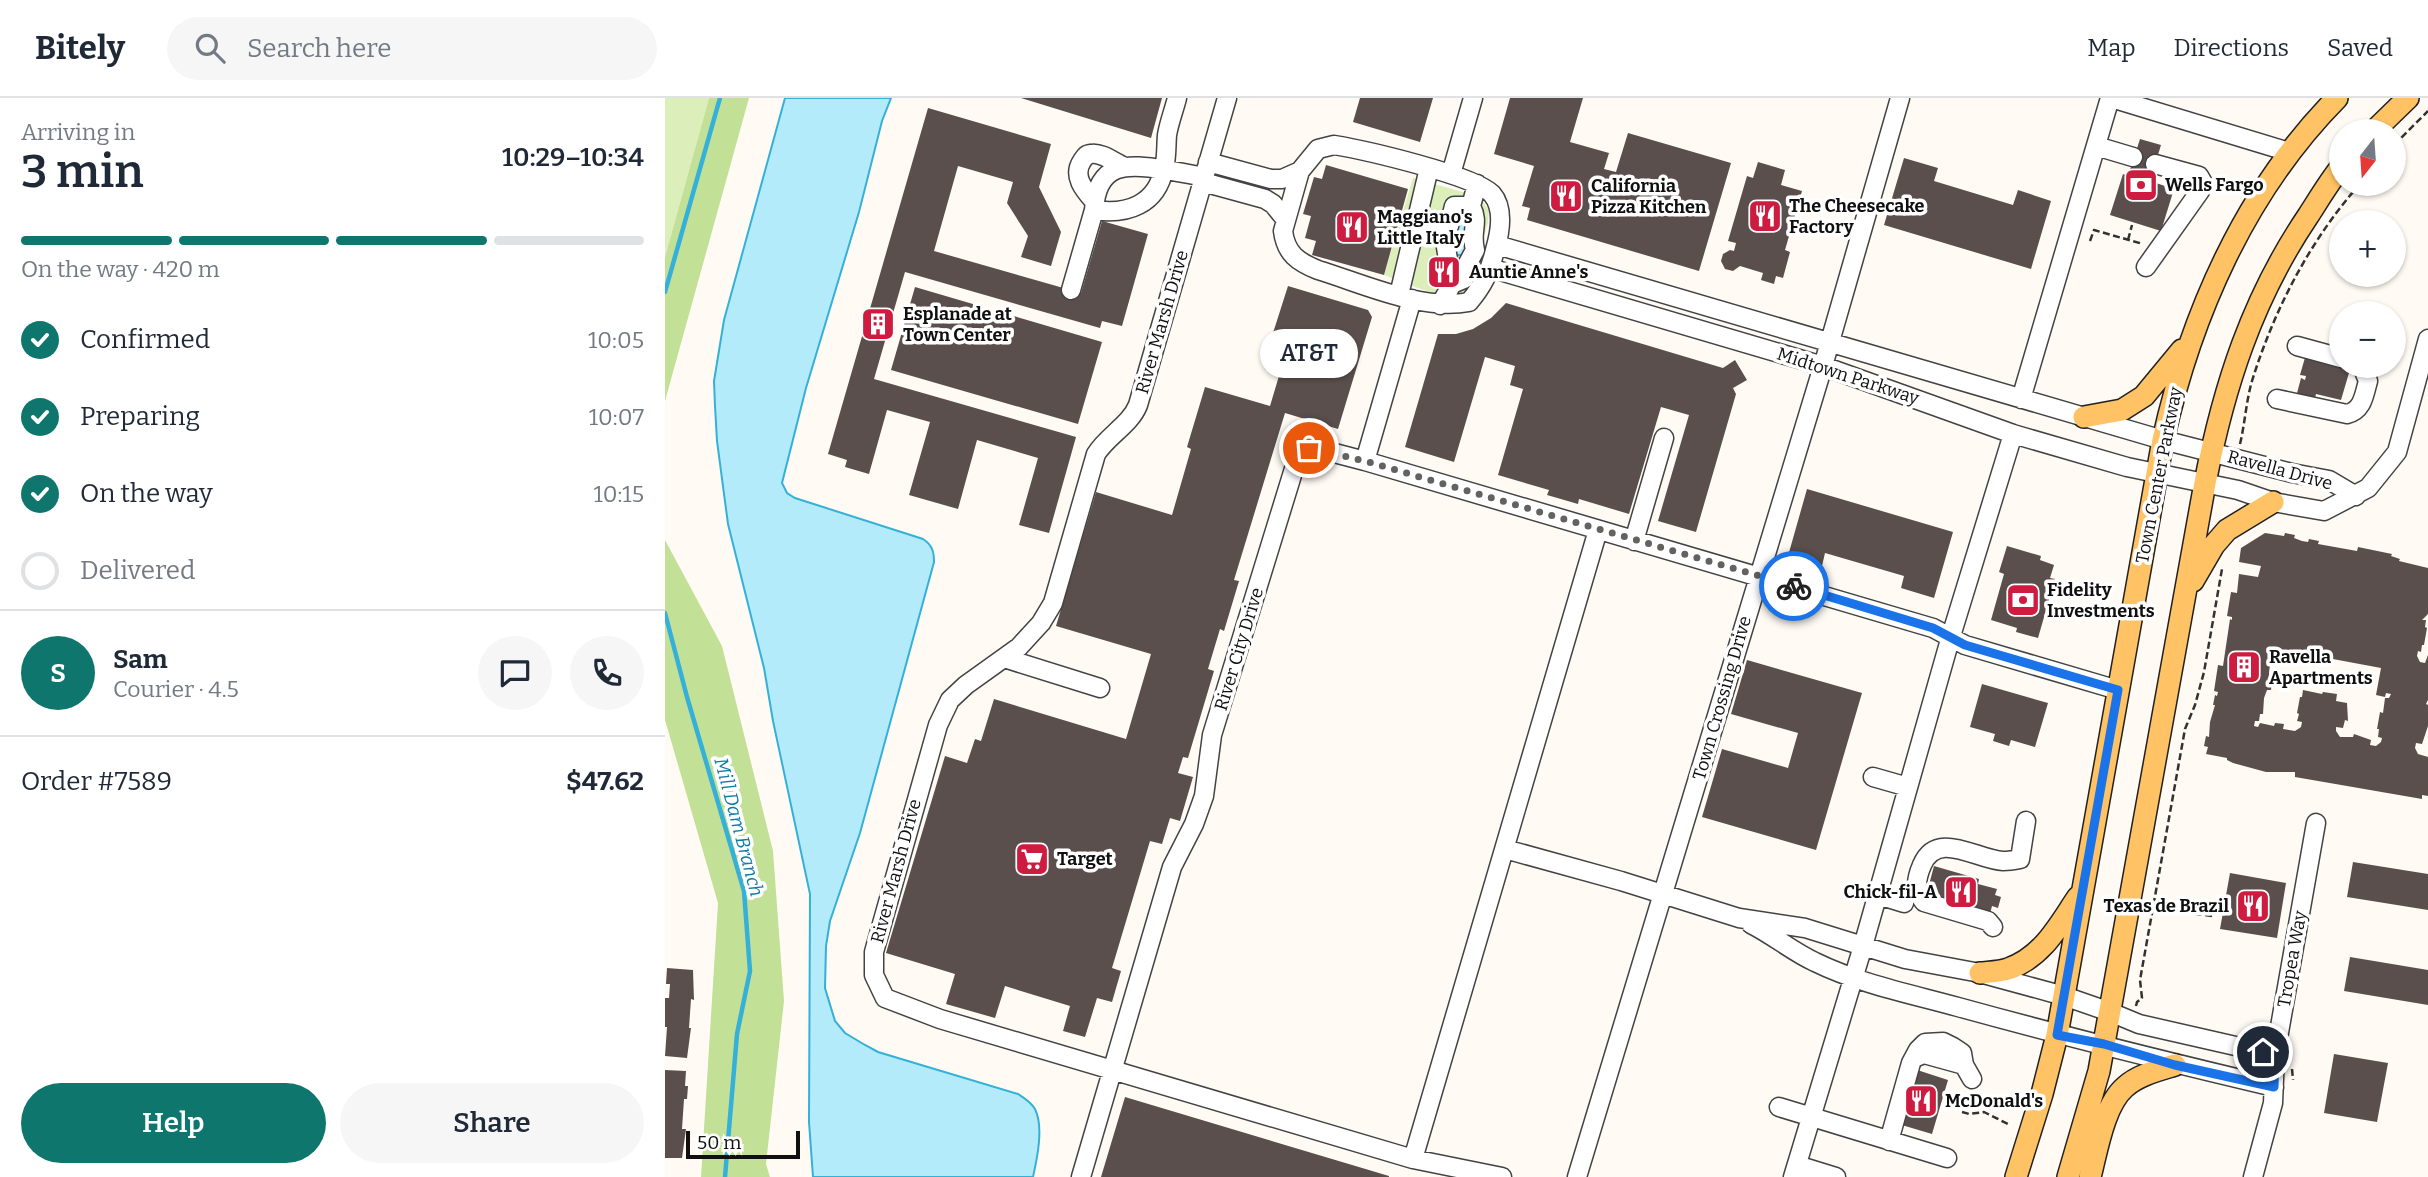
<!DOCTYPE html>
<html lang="en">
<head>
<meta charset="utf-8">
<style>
	:root { --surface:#fff; --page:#f6f6f7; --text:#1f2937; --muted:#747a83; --line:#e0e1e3; --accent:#0f766e }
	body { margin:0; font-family:Bitter,serif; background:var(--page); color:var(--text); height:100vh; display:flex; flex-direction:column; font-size:26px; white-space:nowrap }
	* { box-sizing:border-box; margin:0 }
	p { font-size:23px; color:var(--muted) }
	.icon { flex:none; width:38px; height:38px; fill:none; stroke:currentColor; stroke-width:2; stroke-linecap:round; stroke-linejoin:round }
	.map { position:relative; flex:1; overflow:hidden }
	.side { display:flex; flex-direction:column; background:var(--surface); width:665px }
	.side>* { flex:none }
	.needle { width:46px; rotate:197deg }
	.fabs { position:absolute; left:1664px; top:21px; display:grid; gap:14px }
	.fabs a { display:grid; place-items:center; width:77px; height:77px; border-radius:50%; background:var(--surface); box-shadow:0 2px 5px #0004; font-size:35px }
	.scale { position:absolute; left:21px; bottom:18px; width:114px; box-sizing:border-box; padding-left:7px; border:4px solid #101010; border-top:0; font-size:19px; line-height:24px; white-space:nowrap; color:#101010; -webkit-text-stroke:5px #fff; paint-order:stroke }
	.pin { position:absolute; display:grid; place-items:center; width:60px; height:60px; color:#fff; margin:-30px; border:4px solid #fff; border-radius:50%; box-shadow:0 2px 7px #0007 }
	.courier { position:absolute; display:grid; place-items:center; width:70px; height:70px; margin:-35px; border:5px solid #1a73e8; border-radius:50%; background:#fff; color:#222; box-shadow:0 2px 9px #0007 }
	.bubble { position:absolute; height:49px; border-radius:24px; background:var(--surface); box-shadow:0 2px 5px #0004; font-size:23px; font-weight:600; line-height:49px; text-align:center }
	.overview em { font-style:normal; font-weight:600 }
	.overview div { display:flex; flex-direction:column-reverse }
	.overview { display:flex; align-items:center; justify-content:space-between; height:119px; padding:0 21px }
	h1 { font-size:46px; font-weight:600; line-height:52px }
	.bar { display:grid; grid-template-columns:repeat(4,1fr); gap:10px 7px; align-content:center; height:84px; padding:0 21px }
	.bar i { height:9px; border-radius:5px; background:var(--line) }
	.bar .active { background:var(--accent) }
	.bar p { grid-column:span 4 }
	.line { display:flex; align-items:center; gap:18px; padding:0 21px; border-top:2px solid var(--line) }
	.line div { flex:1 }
	.round { display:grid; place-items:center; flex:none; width:74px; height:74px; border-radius:37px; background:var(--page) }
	ol { padding:0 21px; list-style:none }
	li { display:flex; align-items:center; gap:21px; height:77px }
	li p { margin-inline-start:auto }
	li .icon { padding:7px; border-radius:50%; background:var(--accent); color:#fff; stroke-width:4 }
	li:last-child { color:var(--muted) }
	li i { width:38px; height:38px; border:4px solid var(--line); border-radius:50% }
	.cta { display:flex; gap:14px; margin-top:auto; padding:14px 21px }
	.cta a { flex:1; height:80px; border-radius:42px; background:var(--accent); color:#fff; font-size:28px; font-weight:600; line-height:80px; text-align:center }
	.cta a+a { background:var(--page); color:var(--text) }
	header { display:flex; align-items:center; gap:42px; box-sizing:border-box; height:98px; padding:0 35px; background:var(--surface); border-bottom:2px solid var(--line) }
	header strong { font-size:33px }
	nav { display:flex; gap:38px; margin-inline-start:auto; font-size:24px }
	.search { width:490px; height:63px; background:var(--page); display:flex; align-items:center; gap:18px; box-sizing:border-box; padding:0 24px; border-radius:38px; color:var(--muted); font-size:26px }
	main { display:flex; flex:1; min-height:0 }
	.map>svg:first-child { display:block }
	.green { fill:#dceeb9 }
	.forest { fill:#c3e097 }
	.water { fill:#b4ebfb; stroke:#35b0d8; stroke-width:2 }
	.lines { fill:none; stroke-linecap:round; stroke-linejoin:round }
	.stream { stroke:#35b0d8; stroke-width:4.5 }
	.building { fill:#5a4f4c; fill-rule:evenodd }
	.minor-casing { stroke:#434343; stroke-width:21 }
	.major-casing { stroke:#212121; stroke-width:24 }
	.path { stroke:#323232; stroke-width:2.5; stroke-dasharray:7 3.5; stroke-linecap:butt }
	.minor { stroke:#fff; stroke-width:18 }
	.major { stroke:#ffc264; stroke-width:21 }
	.done { stroke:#646260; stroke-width:7; stroke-dasharray:0 12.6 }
	.route { stroke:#1a73e8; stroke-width:9 }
	.labels { text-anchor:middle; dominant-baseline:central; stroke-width:7; stroke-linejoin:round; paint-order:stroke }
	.poi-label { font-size:18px; font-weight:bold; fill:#101010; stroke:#fff; text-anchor:start }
	.street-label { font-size:18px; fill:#101010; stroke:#fff }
	.water-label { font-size:19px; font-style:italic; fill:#0e7ba6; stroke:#fff }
</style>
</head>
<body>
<header>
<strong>Bitely</strong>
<div class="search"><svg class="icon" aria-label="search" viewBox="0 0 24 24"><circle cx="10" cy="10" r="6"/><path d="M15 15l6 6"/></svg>Search here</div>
<nav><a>Map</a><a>Directions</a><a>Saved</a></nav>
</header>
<main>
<section class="side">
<div class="overview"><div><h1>3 min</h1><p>Arriving in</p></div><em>10:29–10:34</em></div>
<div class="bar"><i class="active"></i><i class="active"></i><i class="active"></i><i></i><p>On the way · 420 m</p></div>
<ol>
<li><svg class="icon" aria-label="check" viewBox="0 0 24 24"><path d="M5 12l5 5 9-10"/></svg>Confirmed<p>10:05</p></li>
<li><svg class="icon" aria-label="check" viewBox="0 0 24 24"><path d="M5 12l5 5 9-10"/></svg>Preparing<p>10:07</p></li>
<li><svg class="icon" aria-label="check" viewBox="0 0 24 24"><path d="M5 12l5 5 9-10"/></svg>On the way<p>10:15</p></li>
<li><i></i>Delivered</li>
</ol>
<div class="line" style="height:126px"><b class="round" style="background:var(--accent);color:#fff">S</b><div><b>Sam</b><p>Courier · 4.5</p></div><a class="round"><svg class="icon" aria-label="chat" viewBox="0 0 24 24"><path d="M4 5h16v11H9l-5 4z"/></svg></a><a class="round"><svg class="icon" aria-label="phone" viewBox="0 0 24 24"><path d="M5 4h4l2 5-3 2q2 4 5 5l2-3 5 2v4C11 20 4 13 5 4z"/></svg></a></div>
<div class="line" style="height:91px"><div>Order #7589</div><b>$47.62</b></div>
<div class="cta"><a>Help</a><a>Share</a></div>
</section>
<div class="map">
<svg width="1763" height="1079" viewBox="0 0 1763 1079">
	<rect width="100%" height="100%" fill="#fffbf4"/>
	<path class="green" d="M0 0H44L0 159Z
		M748 80 805 96 818 104 824 112 823 125 802 193C780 205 742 185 719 177Z"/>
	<path class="forest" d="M44 0H84L0 303V159Z
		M0 442 57 548 108 753 119 903 101 1066 105 1079H36L53 805 0 622Z"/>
	<path class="water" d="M120 0H226L217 23 194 114 141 290 117 385 122 395 130 400 258 441C267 447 269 453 269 464L195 735 165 823 161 848 160 890 170 923 180 935 200 947 213 954 353 996C359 1000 366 1004 370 1011 379 1029 372 1061 368 1079H148L144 1024 145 796 108 623 99 570 63 426 52 343 50 308 49 283 59 222Z
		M796 116 801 119 802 153 796 157H791C791 143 785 128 796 116Z"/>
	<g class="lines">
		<path class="stream" d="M0 194 55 0
			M0 515 22 599 79 793 85 873 72 936 60 1079"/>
	</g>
	<path class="building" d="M356 0H497L486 40Z
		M695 0H768L755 44 688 24Z
		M845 0H918L905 44 944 55 939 71 951 74 963 35 1066 65 1034 173 862 122 865 110 857 108 869 68 829 56Z
		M263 10 386 46 374 89 396 134 386 168 356 159 363 138 342 105 348 84 293 68 269 153 416 195 437 123 483 136 457 228 437 223 435 230 240 174 209 281 411 339 384 435 354 427 373 360 312 342 293 411 244 397 265 324 222 312 204 376 180 369 182 362 163 356Z
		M1475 41 1496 47 1485 83 1509 91 1496 133 1445 117 1458 76 1463 78Z
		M1239 60 1273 70 1269 83 1348 107 1353 92 1386 103 1366 171 1219 127Z
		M1093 64 1120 72 1116 87 1137 93 1120 152 1125 154 1118 180 1111 178 1109 186 1096 182 1098 175 1075 168 1068 173 1060 171 1056 163 1058 156 1065 152 1069 153 1071 145 1063 143 1082 78 1088 80Z
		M661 67 743 91 719 177 647 157 651 143 640 140 646 118 638 116 649 79 657 81Z
		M784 162 792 175 774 186 766 174Z
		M623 188 703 212 707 219 673 331 620 315 569 482 574 483 559 533 555 531 543 571 549 573 523 660 518 659 513 675 528 679 515 723 505 720 497 746 485 743 447 870 456 873 447 904 432 900 420 939 398 933 405 908 340 888 330 920 281 906 290 876 221 855 280 658 302 665 310 641 316 643 329 601 461 641 486 556 391 528 431 394 507 417 526 351 522 349 540 289 605 308 625 241 608 235Z
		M250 189 437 244 413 326 226 272Z
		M841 205 1058 270 1070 262 1082 282 1068 290 1071 296 1031 434 993 423 1024 317 996 309 964 416 914 401 913 406 882 397 884 392 833 377 858 291 845 287 850 268 820 259 789 364 740 349 773 236H791L808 231 826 220Z
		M1641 256 1676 268H1686L1676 302 1651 296 1649 304 1631 299 1636 280 1640 282 1641 278 1635 277Z
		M1142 391 1288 434 1269 500 1236 490 1239 478 1160 455 1157 468 1123 458Z
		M1600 435 1619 438 1620 435 1630 437 1629 440 1637 443 1643 444 1644 441 1654 443 1653 446 1692 453 1693 449 1727 456 1726 458 1735 461 1734 463 1763 470V516L1757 522H1761L1760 529 1762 530 1759 547H1757L1756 554 1753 553 1752 558 1755 564 1760 565 1763 557V602L1761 606 1763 607V628L1757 646 1751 645 1750 650 1753 656 1763 659V698L1757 697V701L1630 679V674H1601L1568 665 1562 662V660L1541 656 1543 649 1539 648 1541 638 1544 639 1545 624 1550 607H1548L1550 597 1552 598 1553 594 1549 593 1553 567 1558 568 1565 521 1567 522V519L1562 518 1566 494 1572 495 1574 476 1593 479 1596 468 1574 464 1576 450ZM1609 550 1716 570 1711 597 1720 599 1721 595 1726 596 1724 600H1720L1718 615 1715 614 1712 631H1714L1713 639 1717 640 1716 644 1711 648 1705 647 1706 642 1689 636 1688 639H1675L1671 633V629L1678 630 1680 622 1683 623 1682 605 1671 603 1672 596 1658 594 1657 596 1638 592 1637 599H1635L1632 615 1634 616 1632 623 1637 624 1636 629 1630 633 1618 631 1619 626 1610 625 1609 628 1595 625 1593 629 1589 628 1590 623H1594L1595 616H1598L1599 600 1602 592H1606L1607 583 1604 582V574L1605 567 1609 568Z
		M1342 448 1376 458 1375 462 1389 467 1385 480 1390 481 1373 540 1351 534 1352 530 1326 522 1339 476 1334 474Z
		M1082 562 1197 595 1151 752 1037 719 1057 651 1123 670 1133 635 1066 616Z
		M1317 586 1383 605 1370 649 1346 642 1344 648 1328 643 1330 636 1305 629Z
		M1688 764 1763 776V812L1682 799Z
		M1269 768 1314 781 1313 786 1332 791 1330 797 1336 799 1333 810 1327 808 1325 816 1261 798Z
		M1565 775 1621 785 1612 840 1555 831Z
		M1685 859 1763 872V907L1679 893Z
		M2 870 28 872 29 902 26 901 24 930H26L22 960 0 958 2 929H0V900H4L5 886H1Z
		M1669 956 1723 965 1712 1024 1659 1015Z
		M1246 970 1283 982 1267 1036 1230 1025Z
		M0 972 21 973 20 988H23L22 1001H19L17 1031H21L17 1060H0Z
		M460 999 724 1078V1079H436Z"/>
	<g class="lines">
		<g class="minor-casing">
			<path id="minor" d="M512 0C509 12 504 25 502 37 501 48 502 59 499 70 492 107 462 117 429 112 432 64 462 65 501 72 513 74 526 76 539 79
				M562 0 473 307C465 327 443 337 431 356L388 505 376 525 354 549 301 587 285 602 273 627 209 854V877L220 900 275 921 748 1061 837 1079
				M1446 0 1624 54
				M669 47C699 52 809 77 827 96 840 111 835 135 830 152 825 173 818 188 804 204 756 213 699 186 653 172 633 164 621 156 618 133L635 73 653 51Z
				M1431 48 1468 59
				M543 64 606 81H617L635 73
				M786 76 808 0
				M538 84 600 101 608 106 621 122
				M429 103C419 92 407 78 417 63 420 59 421 56 426 56 436 54 449 64 458 68
				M750 128 779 137 784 128 789 108H806
				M779 137 787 186
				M832 147 1498 342 1627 375 1664 382 1691 398
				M1481 169 1535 93 1538 85 1534 78 1490 66
				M825 170 1158 268 1348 336 1462 369 1573 392 1608 404 1659 413 1703 390 1732 354 1763 241
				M406 192 429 112
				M734 197 764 70
				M775 207 787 186 799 181 803 165 810 152C805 132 815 126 806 108L812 86
				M1632 248 1676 260
				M1356 301 1445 0
				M1612 301 1682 316C1698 312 1699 297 1703 283L1697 268
				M700 363 747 201
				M969 443 999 340
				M339 560 435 590
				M1208 679 1243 689
				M840 751 956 783 1074 820 1140 830 1240 861 1315 875 1399 898 1445 914 1474 926 1610 957
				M1213 797 1239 805
				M1086 826C1108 837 1128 854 1150 864 1195 886 1246 896 1293 909 1398 938 1503 964 1609 989
				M1328 829 1323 823 1259 804 1252 794C1251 785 1253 776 1257 767 1272 731 1312 762 1338 763 1344 763 1350 762 1355 761L1361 723
				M1249 960 1259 956 1299 967
				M1114 1009 1282 1060
				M1224 1043 1246 965 1253 952 1260 945 1278 944 1288 949 1297 955 1299 967 1307 981
				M748 1061 933 432
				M1132 1067 1171 1079
				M416 1079 507 769 529 726 539 698 547 637 632 361 637 352 654 351 700 363 1268 530 1300 547 1453 592
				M912 1079 1158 268 1235 0
				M1128 1079 1198 848 1286 538 1348 336
				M1588 1079 1608 1005 1610 957 1651 725"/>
		</g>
		<g class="major-casing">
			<path id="major" d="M1709 33 1743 0
				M1419 319 1457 312 1479 298 1517 252
				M1528 483 1549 447 1562 432 1608 404
				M1315 875C1324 874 1335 874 1343 871 1378 859 1394 827 1413 799
				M1351 1079 1377 996 1392 937 1498 342C1526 217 1580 93 1672 0
				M1403 1079 1434 973 1540 385C1559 288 1587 201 1643 118 1654 101 1664 84 1676 69
				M1425 1079C1432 1052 1439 1007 1460 989 1473 977 1494 972 1510 967"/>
		</g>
		<path class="path" d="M1729 47 1763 13
			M1463 142 1467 127
			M1425 143 1429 132 1478 146
			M1575 346C1580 325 1581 304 1587 283 1609 212 1645 142 1695 86
			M1488 810 1547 818
			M1471 908 1472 904 1477 900 1475 882 1520 631 1530 607 1539 574 1557 471
			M1627 971 1628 982
			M1297 1014 1304 1016 1319 1014 1345 1027"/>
		<use href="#minor" class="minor"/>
		<use href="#major" class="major"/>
	</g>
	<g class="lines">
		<path class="done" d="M644 350 700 363 1129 488"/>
		<path class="route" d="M1129 488 1268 530 1300 547 1453 592 1392 937 1439 946 1510 967 1609 989 1610 957 1598 954"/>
	</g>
	<defs>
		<g id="bank-square" transform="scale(1.75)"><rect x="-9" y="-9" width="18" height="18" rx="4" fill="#cd1c3f" stroke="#fff"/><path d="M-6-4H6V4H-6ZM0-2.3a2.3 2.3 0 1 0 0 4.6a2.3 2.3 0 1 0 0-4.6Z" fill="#fff"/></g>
		<g id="restaurant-square" transform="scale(1.75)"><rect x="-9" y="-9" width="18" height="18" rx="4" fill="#cd1c3f" stroke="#fff"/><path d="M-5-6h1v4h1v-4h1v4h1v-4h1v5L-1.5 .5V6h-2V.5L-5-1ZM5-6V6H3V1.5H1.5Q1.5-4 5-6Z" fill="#fff"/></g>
		<g id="building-square" transform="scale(1.75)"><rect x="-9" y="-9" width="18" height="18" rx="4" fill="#cd1c3f" stroke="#fff"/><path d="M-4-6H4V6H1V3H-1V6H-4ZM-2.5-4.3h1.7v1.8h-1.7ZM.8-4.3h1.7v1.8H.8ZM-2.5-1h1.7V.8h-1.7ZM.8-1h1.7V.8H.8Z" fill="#fff"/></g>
		<g id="supermarket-square" transform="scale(1.75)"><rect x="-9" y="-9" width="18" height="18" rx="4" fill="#cd1c3f" stroke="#fff"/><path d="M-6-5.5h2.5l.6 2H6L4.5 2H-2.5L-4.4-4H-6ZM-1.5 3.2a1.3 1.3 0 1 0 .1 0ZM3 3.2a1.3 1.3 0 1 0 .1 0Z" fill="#fff"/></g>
	</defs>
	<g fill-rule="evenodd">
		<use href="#bank-square" x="1476" y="87"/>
		<use href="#restaurant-square" x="901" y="98"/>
		<use href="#restaurant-square" x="1100" y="118"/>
		<use href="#restaurant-square" x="687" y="129"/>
		<use href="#restaurant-square" x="779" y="174"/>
		<use href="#building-square" x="213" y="226"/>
		<use href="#bank-square" x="1358" y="502"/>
		<use href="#building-square" x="1579" y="569"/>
		<use href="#supermarket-square" x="367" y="761"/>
		<use href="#restaurant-square" x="1296" y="794"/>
		<use href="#restaurant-square" x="1588" y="808"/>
		<use href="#restaurant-square" x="1256" y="1003"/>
	</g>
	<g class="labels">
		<g class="poi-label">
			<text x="1500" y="87">Wells Fargo</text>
			<text x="926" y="88">California<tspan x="926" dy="21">Pizza Kitchen</tspan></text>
			<text x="1124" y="108">The Cheesecake<tspan x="1124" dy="21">Factory</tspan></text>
			<text x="712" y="119">Maggiano's<tspan x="712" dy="21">Little Italy</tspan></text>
			<text x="804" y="174">Auntie Anne's</text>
			<text x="238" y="216">Esplanade at<tspan x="238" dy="21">Town Center</tspan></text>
			<text x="1382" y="492">Fidelity<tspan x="1382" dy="21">Investments</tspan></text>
			<text x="1604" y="559">Ravella<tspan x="1604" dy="21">Apartments</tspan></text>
			<text x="392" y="761">Target</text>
			<text x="1272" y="794" text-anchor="end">Chick-fil-A</text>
			<text x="1564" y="808" text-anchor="end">Texas de Brazil</text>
			<text x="1280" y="1003">McDonald's</text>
		</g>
		<g class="street-label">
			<text transform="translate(497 224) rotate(-74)">River Marsh Drive</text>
			<text transform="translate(1183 278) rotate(18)">Midtown Parkway</text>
			<text transform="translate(1615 372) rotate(15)">Ravella Drive</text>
			<text transform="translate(1494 377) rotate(-79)">Town Center Parkway</text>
			<text transform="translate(574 551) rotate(-73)">River City Drive</text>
			<text transform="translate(1057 600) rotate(-74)">Town Crossing Drive</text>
			<text transform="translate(231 773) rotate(-75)">River Marsh Drive</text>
			<text transform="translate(1627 861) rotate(-80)">Tropea Way</text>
		</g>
		<g class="water-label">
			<text transform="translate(74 729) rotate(75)">Mill Dam Branch</text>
		</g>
	</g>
</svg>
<div class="fabs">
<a><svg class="needle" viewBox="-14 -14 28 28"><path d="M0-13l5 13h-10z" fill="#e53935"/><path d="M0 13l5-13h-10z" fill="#747a83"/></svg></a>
<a>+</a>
<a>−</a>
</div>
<div class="scale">50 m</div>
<div class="pin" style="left:644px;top:350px;background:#ea580c"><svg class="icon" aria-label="bag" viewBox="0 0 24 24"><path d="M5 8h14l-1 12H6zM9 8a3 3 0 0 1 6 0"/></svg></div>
<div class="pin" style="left:1598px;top:954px;background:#1f2937"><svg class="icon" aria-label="home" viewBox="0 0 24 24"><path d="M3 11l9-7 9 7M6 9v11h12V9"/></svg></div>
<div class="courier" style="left:1129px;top:488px"><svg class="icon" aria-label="bike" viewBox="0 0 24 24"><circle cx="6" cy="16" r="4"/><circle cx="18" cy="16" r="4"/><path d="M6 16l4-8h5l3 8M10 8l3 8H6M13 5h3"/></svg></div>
<div class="bubble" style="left:595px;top:231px;width:98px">AT&amp;T</div>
</div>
</main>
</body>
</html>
